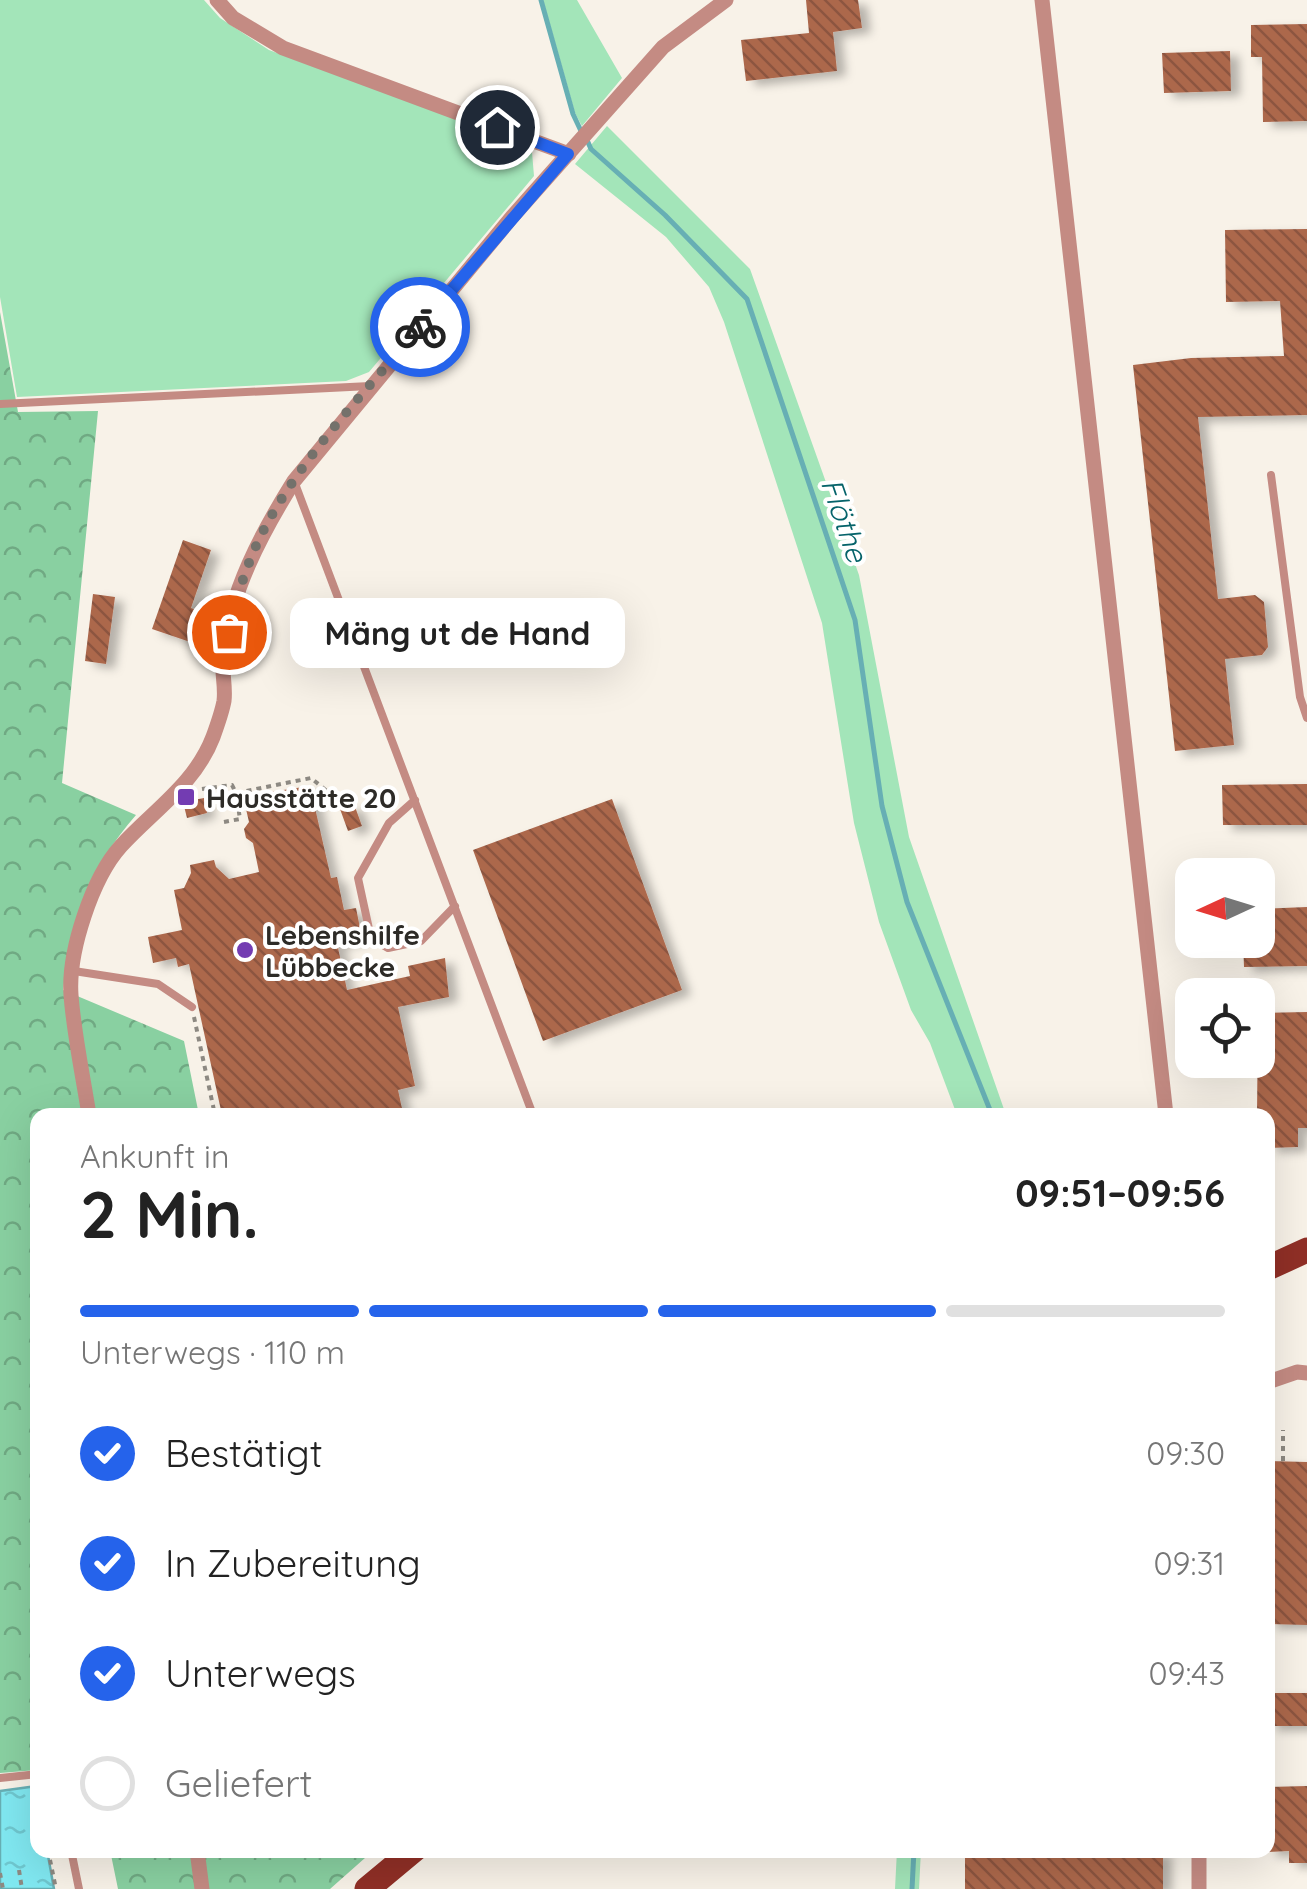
<!DOCTYPE html>
<html lang="de">
<head>
<meta charset="utf-8">
<style>
	:root { --surface:#fff; --page:#f6f6f6; --text:#222; --muted:#767676; --line:#e0e0e0; --accent:#2563eb }
	body { margin:0; font-family:Quicksand,sans-serif; background:var(--page); color:var(--text); height:100vh; display:flex; flex-direction:column; font-size:38px; white-space:nowrap }
	* { box-sizing:border-box; margin:0 }
	p { font-size:32px; color:var(--muted) }
	.icon { flex:none; width:55px; height:55px; fill:none; stroke:currentColor; stroke-width:2; stroke-linecap:round; stroke-linejoin:round }
	.map { position:relative; flex:1; overflow:hidden }
	.panel { position:absolute; left:30px; top:1108px; width:1245px; height:750px; display:flex; flex-direction:column; background:var(--surface); border-radius:20px; box-shadow:0 10px 40px #0002 }
	.panel>* { flex:none }
	.needle { width:65px; rotate:266deg }
	.controls { position:absolute; left:1175px; top:858px; display:grid; gap:20px }
	.controls a { display:grid; place-items:center; width:100px; height:100px; border-radius:20px; background:var(--surface); box-shadow:0 10px 40px #0002; font-size:50px }
	.pin { position:absolute; display:grid; place-items:center; width:85px; height:85px; color:#fff; margin:-42px; border:5px solid #fff; border-radius:50%; box-shadow:0 2px 10px #0007 }
	.courier { position:absolute; display:grid; place-items:center; width:100px; height:100px; margin:-50px; border:8px solid #2563eb; border-radius:50%; background:#fff; color:#222; box-shadow:0 2px 12px #0007 }
	.bubble { position:absolute; height:70px; border-radius:20px; background:var(--surface); box-shadow:0 10px 40px #0002; font-size:32px; font-weight:700; line-height:70px; text-align:center }
	.summary em { font-style:normal; font-weight:700 }
	.summary div { display:flex; flex-direction:column-reverse }
	.summary { display:flex; align-items:center; justify-content:space-between; height:170px; padding:0 50px }
	h1 { font-size:65px; font-weight:700; line-height:75px }
	.bar { display:grid; grid-template-columns:repeat(4,1fr); gap:15px 10px; align-content:center; height:120px; padding:0 50px }
	.bar i { height:12px; border-radius:8px; background:var(--line) }
	.bar .on { background:var(--accent) }
	.bar p { grid-column:span 4 }
	ol { padding:0 50px; list-style:none }
	li { display:flex; align-items:center; gap:30px; height:110px }
	li p { margin-inline-start:auto }
	li .icon { padding:10px; border-radius:50%; background:var(--accent); color:#fff; stroke-width:4 }
	li:last-child { color:var(--muted) }
	li i { width:55px; height:55px; border:5px solid var(--line); border-radius:50% }
	.map>svg:first-child { display:block }
	.green { fill:#a3e5b9 }
	.forest { fill:url(#forest-crowns) }
	.water { fill:url(#water-ripples); stroke:#67afb4; stroke-width:2.5 }
	.lines { fill:none; stroke-linecap:round; stroke-linejoin:round }
	.stream { stroke:#67afb4; stroke-width:5 }
	.building { fill:url(#building-back-hatch); filter:url(#shadow) }
	.path { stroke:#8d8982; stroke-width:4; stroke-dasharray:5 5; stroke-linecap:butt }
	.service { stroke:#c48b83; stroke-width:8 }
	.minor { stroke:#c48b83; stroke-width:15 }
	.primary { stroke:#902f26; stroke-width:25 }
	.done { stroke:#74716b; stroke-width:10; stroke-dasharray:0 18 }
	.route { stroke:#2563eb; stroke-width:12 }
	.poi-dot { fill:#733cb2; stroke:#fff; stroke-width:4 }
	.labels { text-anchor:middle; dominant-baseline:central; stroke-width:8; stroke-linejoin:round; paint-order:stroke }
	.poi-label { font-size:28px; font-weight:bold; fill:#2d2b27; stroke:#fff; text-anchor:start }
	.water-label { font-size:30px; font-style:italic; fill:#05636a; stroke:#fff }
</style>
</head>
<body>
<div class="map">
<svg width="1307" height="1889" viewBox="0 0 1307 1889">
	<defs>
		<pattern id="forest-crowns" width="20" height="18" patternUnits="userSpaceOnUse" patternTransform="scale(2.5)"><rect width="20" height="18" fill="#89d0a1"/><path d="M2 6a3 3 0 1 1 6 0M12 15a3 3 0 1 1 6 0" fill="none" stroke="#70a983"/></pattern>
		<pattern id="water-ripples" width="26" height="14" patternUnits="userSpaceOnUse" patternTransform="scale(2.5)"><rect width="26" height="14" fill="#80e8f1"/><path d="M2 4q2-2 4 0t4 0M15 11q2-2 4 0t4 0" fill="none" stroke="#6fc7cf"/></pattern>
		<pattern id="building-back-hatch" width="6" height="6" patternUnits="userSpaceOnUse" patternTransform="scale(2.5)"><rect width="6" height="6" fill="#ac674c"/><path d="M-1 5l2 2M0 0l6 6M5-1l2 2" fill="none" stroke="#8c553f"/></pattern>
		<filter id="shadow"><feDropShadow dx="9" dy="5" stdDeviation="5" flood-color="#0004"/></filter>
	</defs>
	<rect width="100%" height="100%" fill="#f8f2e8"/>
	<path class="green" d="M0 0H204L220 18 269 50 516 141 532 152 534 176 369 372 346 381 17 397 0 297Z
		M543 0H577L622 78 582 126 575 113Z
		M607 126 750 269 859 575 909 837 1006 1115H957L930 1043 911 1010 879 922 854 823 822 623 724 322 709 287 666 237 575 164Z
		M897 1850H921L919 1889H895Z"/>
	<path class="forest" d="M0 312 18 412 98 411 62 783 136 815C88 870 73 919 63 990L184 1041 199 1115H38L37 1770 0 1773Z
		M110 1850H374L330 1889H118Z"/>
	<path class="water" d="M37 1786 38 1850H47L54 1889H0V1791Z"/>
	<g class="lines">
		<path class="stream" d="M541 0 573 114 581 131
			M587 140 591 149 665 215 747 299 855 620 882 806 907 902 992 1115
			M912 1889 914 1850"/>
	</g>
	<path class="building" d="M806 0H858L862 28 833 32 837 71 746 81 741 40 809 33Z
		M1307 24V121L1263 122 1262 57H1251V25Z
		M1230 51 1231 91 1164 93 1162 53Z
		M1307 229V415L1198 417 1218 599 1255 595 1264 602 1268 647 1262 655 1225 659 1234 745 1175 751 1133 365 1191 358 1284 356 1280 301 1226 302 1225 230Z
		M183 540 211 550 191 608 210 615 199 645 152 629Z
		M93 594 115 597 106 664 85 661Z
		M1307 784V825H1223L1222 785Z
		M310 786 331 878 337 877 344 910 356 908 362 938 337 943 347 990 410 976 408 966 445 958 449 997 398 1007 415 1086 398 1090 403 1113 222 1115 189 964 178 967 176 958 153 963 148 937 182 930 174 890 184 888 191 873 190 865 214 860 216 867 229 879 259 872 253 843 246 838 244 829 249 822 243 796Z
		M204 798 207 813 187 818 183 802Z
		M612 799 682 990 543 1041 473 850Z
		M354 804 362 826 348 831 340 809Z
		M1307 907V966L1244 967 1243 940H1258V909Z
		M1307 1012V1128H1298V1147L1268 1148V1115H1257L1258 1013Z
		M1268 1461 1307 1462V1625L1268 1624Z
		M1268 1693H1307V1726H1268Z
		M1307 1786V1863H1289V1851L1268 1852V1787Z
		M965 1850H1163V1889H965Z"/>
	<g class="lines">
		<path class="path" d="M202 789 232 785 236 793 311 778 328 792
			M224 822 240 819 236 793
			M194 1017 215 1115
			M1283 1461V1430
			M48 1850 56 1889
			M19 1870 22 1889
			M0 1873 3 1889"/>
		<path class="service" d="M0 404 370 386
			M1271 475 1300 697 1307 718
			M294 481 533 1115
			M415 800 389 823 358 878 371 938 388 948 421 941 455 906
			M74 971 158 984 192 1007
			M0 1778 38 1774
			M71 1850 79 1889"/>
		<path class="minor" d="M217 0 233 18 283 48 569 154
			M1042 0 1166 1115
			M89 1115C83 1076 74 1035 71 995 68 952 92 878 121 846 154 810 195 784 213 737 217 726 222 712 224 701 226 686 221 670 223 655 230 592 261 534 294 481L512 217 663 47 726 0
			M1268 1382 1297 1372 1307 1373
			M197 1850 202 1889
			M1199 1850V1889"/>
		<path class="primary" d="M1268 1268 1307 1250
			M367 1889 414 1850"/>
	</g>
	<g class="lines">
		<path class="done" d="M229 632C237 594 249 556 268 522 307 451 368 389 420 327"/>
		<path class="route" d="M420 327 568 154 497 127"/>
	</g>
	<g class="poi-dot">
		<rect x="176" y="787" width="20" height="20" rx="5"/>
		<circle cx="245" cy="950" r="10"/>
	</g>
	<g class="labels">
		<g class="poi-label">
			<text x="206" y="797">Hausstätte 20</text>
			<text x="265" y="934">Lebenshilfe<tspan x="265" dy="32">Lübbecke</tspan></text>
		</g>
		<g class="water-label">
			<text transform="translate(845 520) rotate(71)">Flöthe</text>
		</g>
	</g>
</svg>
<div class="controls">
<a><svg class="needle" viewBox="-14 -14 28 28"><path d="M0-13l5 13h-10z" fill="#e53935"/><path d="M0 13l5-13h-10z" fill="#767676"/></svg></a>
<a><svg class="icon" aria-label="locate" viewBox="0 0 24 24"><circle cx="12" cy="12" r="6"/><path d="M12 2v4M12 18v4M2 12h4M18 12h4"/></svg></a>
</div>
<div class="pin" style="left:229px;top:632px;background:#ea580c"><svg class="icon" aria-label="bag" viewBox="0 0 24 24"><path d="M5 8h14l-1 12H6zM9 8a3 3 0 0 1 6 0"/></svg></div>
<div class="pin" style="left:497px;top:127px;background:#1f2937"><svg class="icon" aria-label="home" viewBox="0 0 24 24"><path d="M3 11l9-7 9 7M6 9v11h12V9"/></svg></div>
<div class="courier" style="left:420px;top:327px"><svg class="icon" aria-label="bike" viewBox="0 0 24 24"><circle cx="6" cy="16" r="4"/><circle cx="18" cy="16" r="4"/><path d="M6 16l4-8h5l3 8M10 8l3 8H6M13 5h3"/></svg></div>
<div class="bubble" style="left:290px;top:598px;width:335px">Mäng ut de Hand</div>
<section class="panel">
<div class="summary"><div><h1>2 Min.</h1><p>Ankunft in</p></div><em>09:51–09:56</em></div>
<div class="bar"><i class="on"></i><i class="on"></i><i class="on"></i><i></i><p>Unterwegs · 110 m</p></div>
<ol>
<li><svg class="icon" aria-label="check" viewBox="0 0 24 24"><path d="M5 12l5 5 9-10"/></svg>Bestätigt<p>09:30</p></li>
<li><svg class="icon" aria-label="check" viewBox="0 0 24 24"><path d="M5 12l5 5 9-10"/></svg>In Zubereitung<p>09:31</p></li>
<li><svg class="icon" aria-label="check" viewBox="0 0 24 24"><path d="M5 12l5 5 9-10"/></svg>Unterwegs<p>09:43</p></li>
<li><i></i>Geliefert</li>
</ol>
</section>
</div>
</body>
</html>
